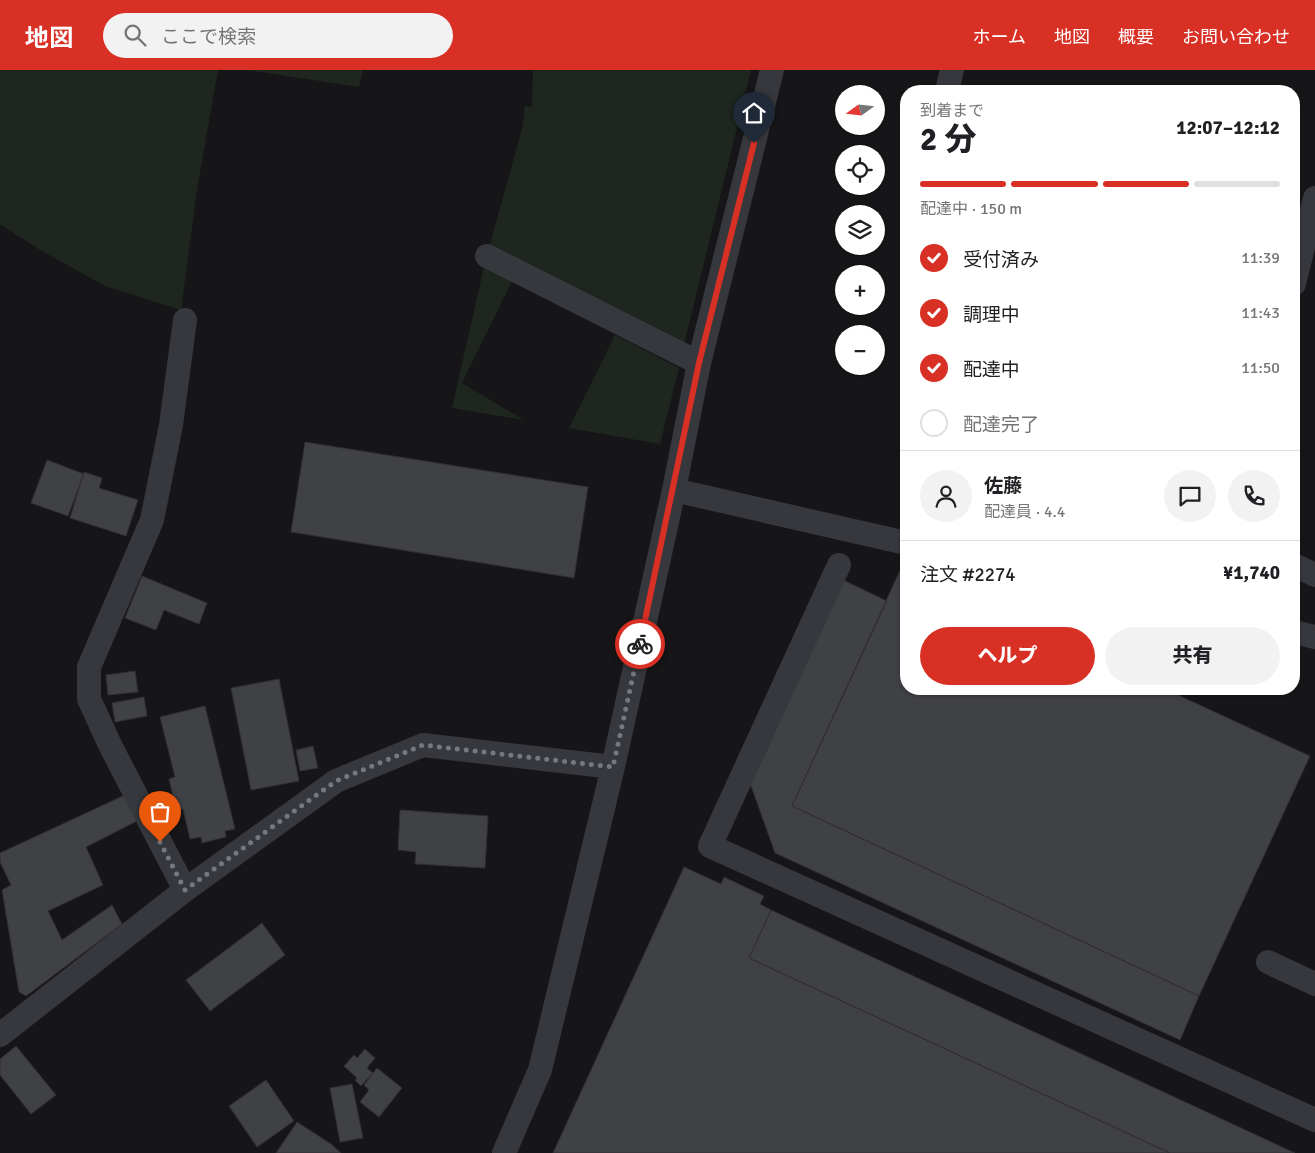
<!DOCTYPE html>
<html lang="ja">
<head>
<meta charset="utf-8">
<style>
	:root { --surface:#fff; --page:#f2f2f2; --text:#202124; --muted:#757577; --line:#e0e0e0; --accent:#d93025 }
	body { margin:0; font-family:Signika,"Noto Sans JP",sans-serif; background:var(--page); color:var(--text); height:100vh; display:flex; flex-direction:column; font-size:19px; white-space:nowrap }
	* { box-sizing:border-box; margin:0 }
	p { font-size:16px; color:var(--muted) }
	.icon { flex:none; width:28px; height:28px; fill:none; stroke:currentColor; stroke-width:2; stroke-linecap:round; stroke-linejoin:round }
	.map { position:relative; flex:1; overflow:hidden }
	.drawer { position:absolute; left:900px; top:15px; width:400px; height:610px; display:flex; flex-direction:column; background:var(--surface); border-radius:20px; box-shadow:0 1px 4px #0004 }
	.drawer>* { flex:none }
	.needle { width:32px; rotate:255deg }
	.tools { position:absolute; left:835px; top:15px; display:grid; gap:10px }
	.tools a { display:grid; place-items:center; width:50px; height:50px; border-radius:50%; background:var(--surface); box-shadow:0 1px 4px #0004; font-size:25px }
	.pin { position:absolute; display:grid; place-items:center; width:42px; height:42px; color:#fff; margin:-51px -21px; border-radius:50% 50% 50% 0; rotate:-45deg; box-shadow:0 0 5px #0007 }
	.pin .icon { rotate:45deg }
	.courier { position:absolute; display:grid; place-items:center; width:50px; height:50px; margin:-25px; border:4px solid #d93025; border-radius:50%; background:#fff; color:#222; box-shadow:0 1px 6px #0007 }
	.headline em { font-style:normal; font-weight:800 }
	.headline div { display:flex; flex-direction:column-reverse }
	.headline { display:flex; align-items:center; justify-content:space-between; height:85px; padding:0 20px }
	h1 { font-size:32px; font-weight:800; line-height:38px }
	.bar { display:grid; grid-template-columns:repeat(4,1fr); gap:8px 5px; align-content:center; height:60px; padding:0 20px }
	.bar i { height:6px; border-radius:4px; background:var(--line) }
	.bar .current { background:var(--accent) }
	.bar p { grid-column:span 4 }
	.line { display:flex; align-items:center; gap:12px; padding:0 20px; border-top:1px solid var(--line) }
	.line div { flex:1 }
	.round { display:grid; place-items:center; flex:none; width:52px; height:52px; border-radius:26px; background:var(--page) }
	ol { padding:0 20px; list-style:none }
	li { display:flex; align-items:center; gap:15px; height:55px }
	li p { margin-inline-start:auto }
	li .icon { padding:5px; border-radius:50%; background:var(--accent); color:#fff; stroke-width:4 }
	li:last-child { color:var(--muted) }
	li i { width:28px; height:28px; border:2px solid var(--line); border-radius:50% }
	.cta { display:flex; gap:10px; margin-top:auto; padding:10px 20px }
	.cta a { flex:1; height:58px; border-radius:30px; background:var(--accent); color:#fff; font-size:20px; font-weight:800; line-height:58px; text-align:center }
	.cta a+a { background:var(--page); color:var(--text) }
	header { display:flex; align-items:center; gap:30px; box-sizing:border-box; height:70px; padding:0 25px; background:var(--accent); color:#fff }
	header strong { font-size:24px }
	nav { display:flex; gap:28px; margin-inline-start:auto; font-size:18px }
	.search { width:350px; height:45px; background:var(--page); display:flex; align-items:center; gap:12px; box-sizing:border-box; padding:0 18px; border-radius:28px; color:var(--muted); font-size:19px }
	.map>svg:first-child { display:block }
	.green { fill:#1e261f }
	.building { fill:#404145; stroke:#303034 }
	.lines { fill:none; stroke-linecap:round; stroke-linejoin:round }
	.minor { stroke:#37383d; stroke-width:24 }
	.done { stroke:#757880; stroke-width:5; stroke-dasharray:0 9 }
	.route { stroke:#d93025; stroke-width:6 }
</style>
</head>
<body>
<header>
<strong>地図</strong>
<div class="search"><svg class="icon" aria-label="search" viewBox="0 0 24 24"><circle cx="10" cy="10" r="6"/><path d="M15 15l6 6"/></svg>ここで検索</div>
<nav><a>ホーム</a><a>地図</a><a>概要</a><a>お問い合わせ</a></nav>
</header>
<div class="map">
<svg width="1315" height="1083" viewBox="0 0 1315 1083">
	<rect width="100%" height="100%" fill="#161618"/>
	<path class="green" d="M0 0H218L197 120 181 240 105 216 40 180 0 154Z
		M247 0H363L359 17Z
		M533 0H751L684 275 490 174 522 59 525 36 532 37Z
		M484 197 512 211 462 313 524 350 452 338Z
		M615 265 679 298 660 374 569 358Z"/>
	<path class="building" d="M305 372 588 417 574 508 291 462Z
		M47 390 84 404 68 446 31 433Z
		M84 402 102 408 99 418 138 430 126 466 70 448Z
		M902 496 906 498V619H1165L1310 686 1199 926 792 736Z
		M142 506 207 533 199 554 164 540 156 560 125 548Z
		M843 510 887 531 792 736 1199 926 1180 970 775 783 750 713Z
		M135 601 138 622 108 625 106 605Z
		M279 609 299 711 251 720 231 618Z
		M144 627 147 646 115 652 112 633Z
		M205 636 235 759 225 761 226 767 202 773 201 767 190 769 183 739 176 740 169 709 175 707 160 647Z
		M313 676 318 698 300 701 296 680Z
		M125 725 137 751 86 777 103 815 48 841 62 870 112 835 122 854 26 926 19 922 2 820 11 815 0 792V783Z
		M400 740 488 746 485 798 415 794 416 782 398 780Z
		M684 797 721 814 724 807 764 826 760 834 771 840 749 888 1170 1083H553Z
		M771 840 1295 1083H1170L749 888Z
		M262 853 285 885 210 941 186 910Z
		M16 976 56 1025 31 1044 0 1005V989Z
		M365 979 375 988 367 998 373 1003 361 1016 355 1010 357 1008 344 996 354 985 357 988Z
		M377 998 402 1018 379 1047 360 1032 369 1020 364 1015Z
		M266 1010 294 1051 257 1077 229 1036Z
		M352 1014 363 1068 340 1072 330 1018Z
		M297 1052 331 1074 341 1083H276Z"/>
	<g class="lines">
		<path class="minor" d="M947 21 952 0
			M487 186 699 293
			M1294 214 1315 128
			M674 420 906 473
			M839 495 710 776 1315 1050
			M1294 495 1315 505
			M1294 562 1315 567
			M185 820 110 675 89 629V597L152 450 171 355 185 250
			M1268 892 1315 914
			M0 965 185 820 336 711 423 675 613 697
			M504 1083 540 1000 613 697 674 420 699 293 772 0"/>
	</g>
	<g class="lines">
		<path class="done" d="M160 772 185 820 336 711 423 675 613 697 640 574"/>
		<path class="route" d="M640 574 699 293 754 73"/>
	</g>
</svg>
<div class="tools">
<a><svg class="needle" viewBox="-14 -14 28 28"><path d="M0-13l5 13h-10z" fill="#e53935"/><path d="M0 13l5-13h-10z" fill="#757577"/></svg></a>
<a><svg class="icon" aria-label="locate" viewBox="0 0 24 24"><circle cx="12" cy="12" r="6"/><path d="M12 2v4M12 18v4M2 12h4M18 12h4"/></svg></a>
<a><svg class="icon" aria-label="layers" viewBox="0 0 24 24"><path d="M12 4l9 5-9 5-9-5zM3 14l9 5 9-5"/></svg></a>
<a>+</a>
<a>−</a>
</div>
<div class="pin" style="left:160px;top:772px;background:#ea580c"><svg class="icon" aria-label="bag" viewBox="0 0 24 24"><path d="M5 8h14l-1 12H6zM9 8a3 3 0 0 1 6 0"/></svg></div>
<div class="pin" style="left:754px;top:73px;background:#1f2937"><svg class="icon" aria-label="home" viewBox="0 0 24 24"><path d="M3 11l9-7 9 7M6 9v11h12V9"/></svg></div>
<div class="courier" style="left:640px;top:574px"><svg class="icon" aria-label="bike" viewBox="0 0 24 24"><circle cx="6" cy="16" r="4"/><circle cx="18" cy="16" r="4"/><path d="M6 16l4-8h5l3 8M10 8l3 8H6M13 5h3"/></svg></div>
<section class="drawer">
<div class="headline"><div><h1>2 分</h1><p>到着まで</p></div><em>12:07–12:12</em></div>
<div class="bar"><i class="current"></i><i class="current"></i><i class="current"></i><i></i><p>配達中 · 150 m</p></div>
<ol>
<li><svg class="icon" aria-label="check" viewBox="0 0 24 24"><path d="M5 12l5 5 9-10"/></svg>受付済み<p>11:39</p></li>
<li><svg class="icon" aria-label="check" viewBox="0 0 24 24"><path d="M5 12l5 5 9-10"/></svg>調理中<p>11:43</p></li>
<li><svg class="icon" aria-label="check" viewBox="0 0 24 24"><path d="M5 12l5 5 9-10"/></svg>配達中<p>11:50</p></li>
<li><i></i>配達完了</li>
</ol>
<div class="line" style="height:90px"><a class="round"><svg class="icon" aria-label="person" viewBox="0 0 24 24"><circle cx="12" cy="8" r="4"/><path d="M4 21q1-7 8-7t8 7"/></svg></a><div><b>佐藤</b><p>配達員 · 4.4</p></div><a class="round"><svg class="icon" aria-label="chat" viewBox="0 0 24 24"><path d="M4 5h16v11H9l-5 4z"/></svg></a><a class="round"><svg class="icon" aria-label="phone" viewBox="0 0 24 24"><path d="M5 4h4l2 5-3 2q2 4 5 5l2-3 5 2v4C11 20 4 13 5 4z"/></svg></a></div>
<div class="line" style="height:65px"><div>注文 #2274</div><b>¥1,740</b></div>
<div class="cta"><a>ヘルプ</a><a>共有</a></div>
</section>
</div>
</body>
</html>
